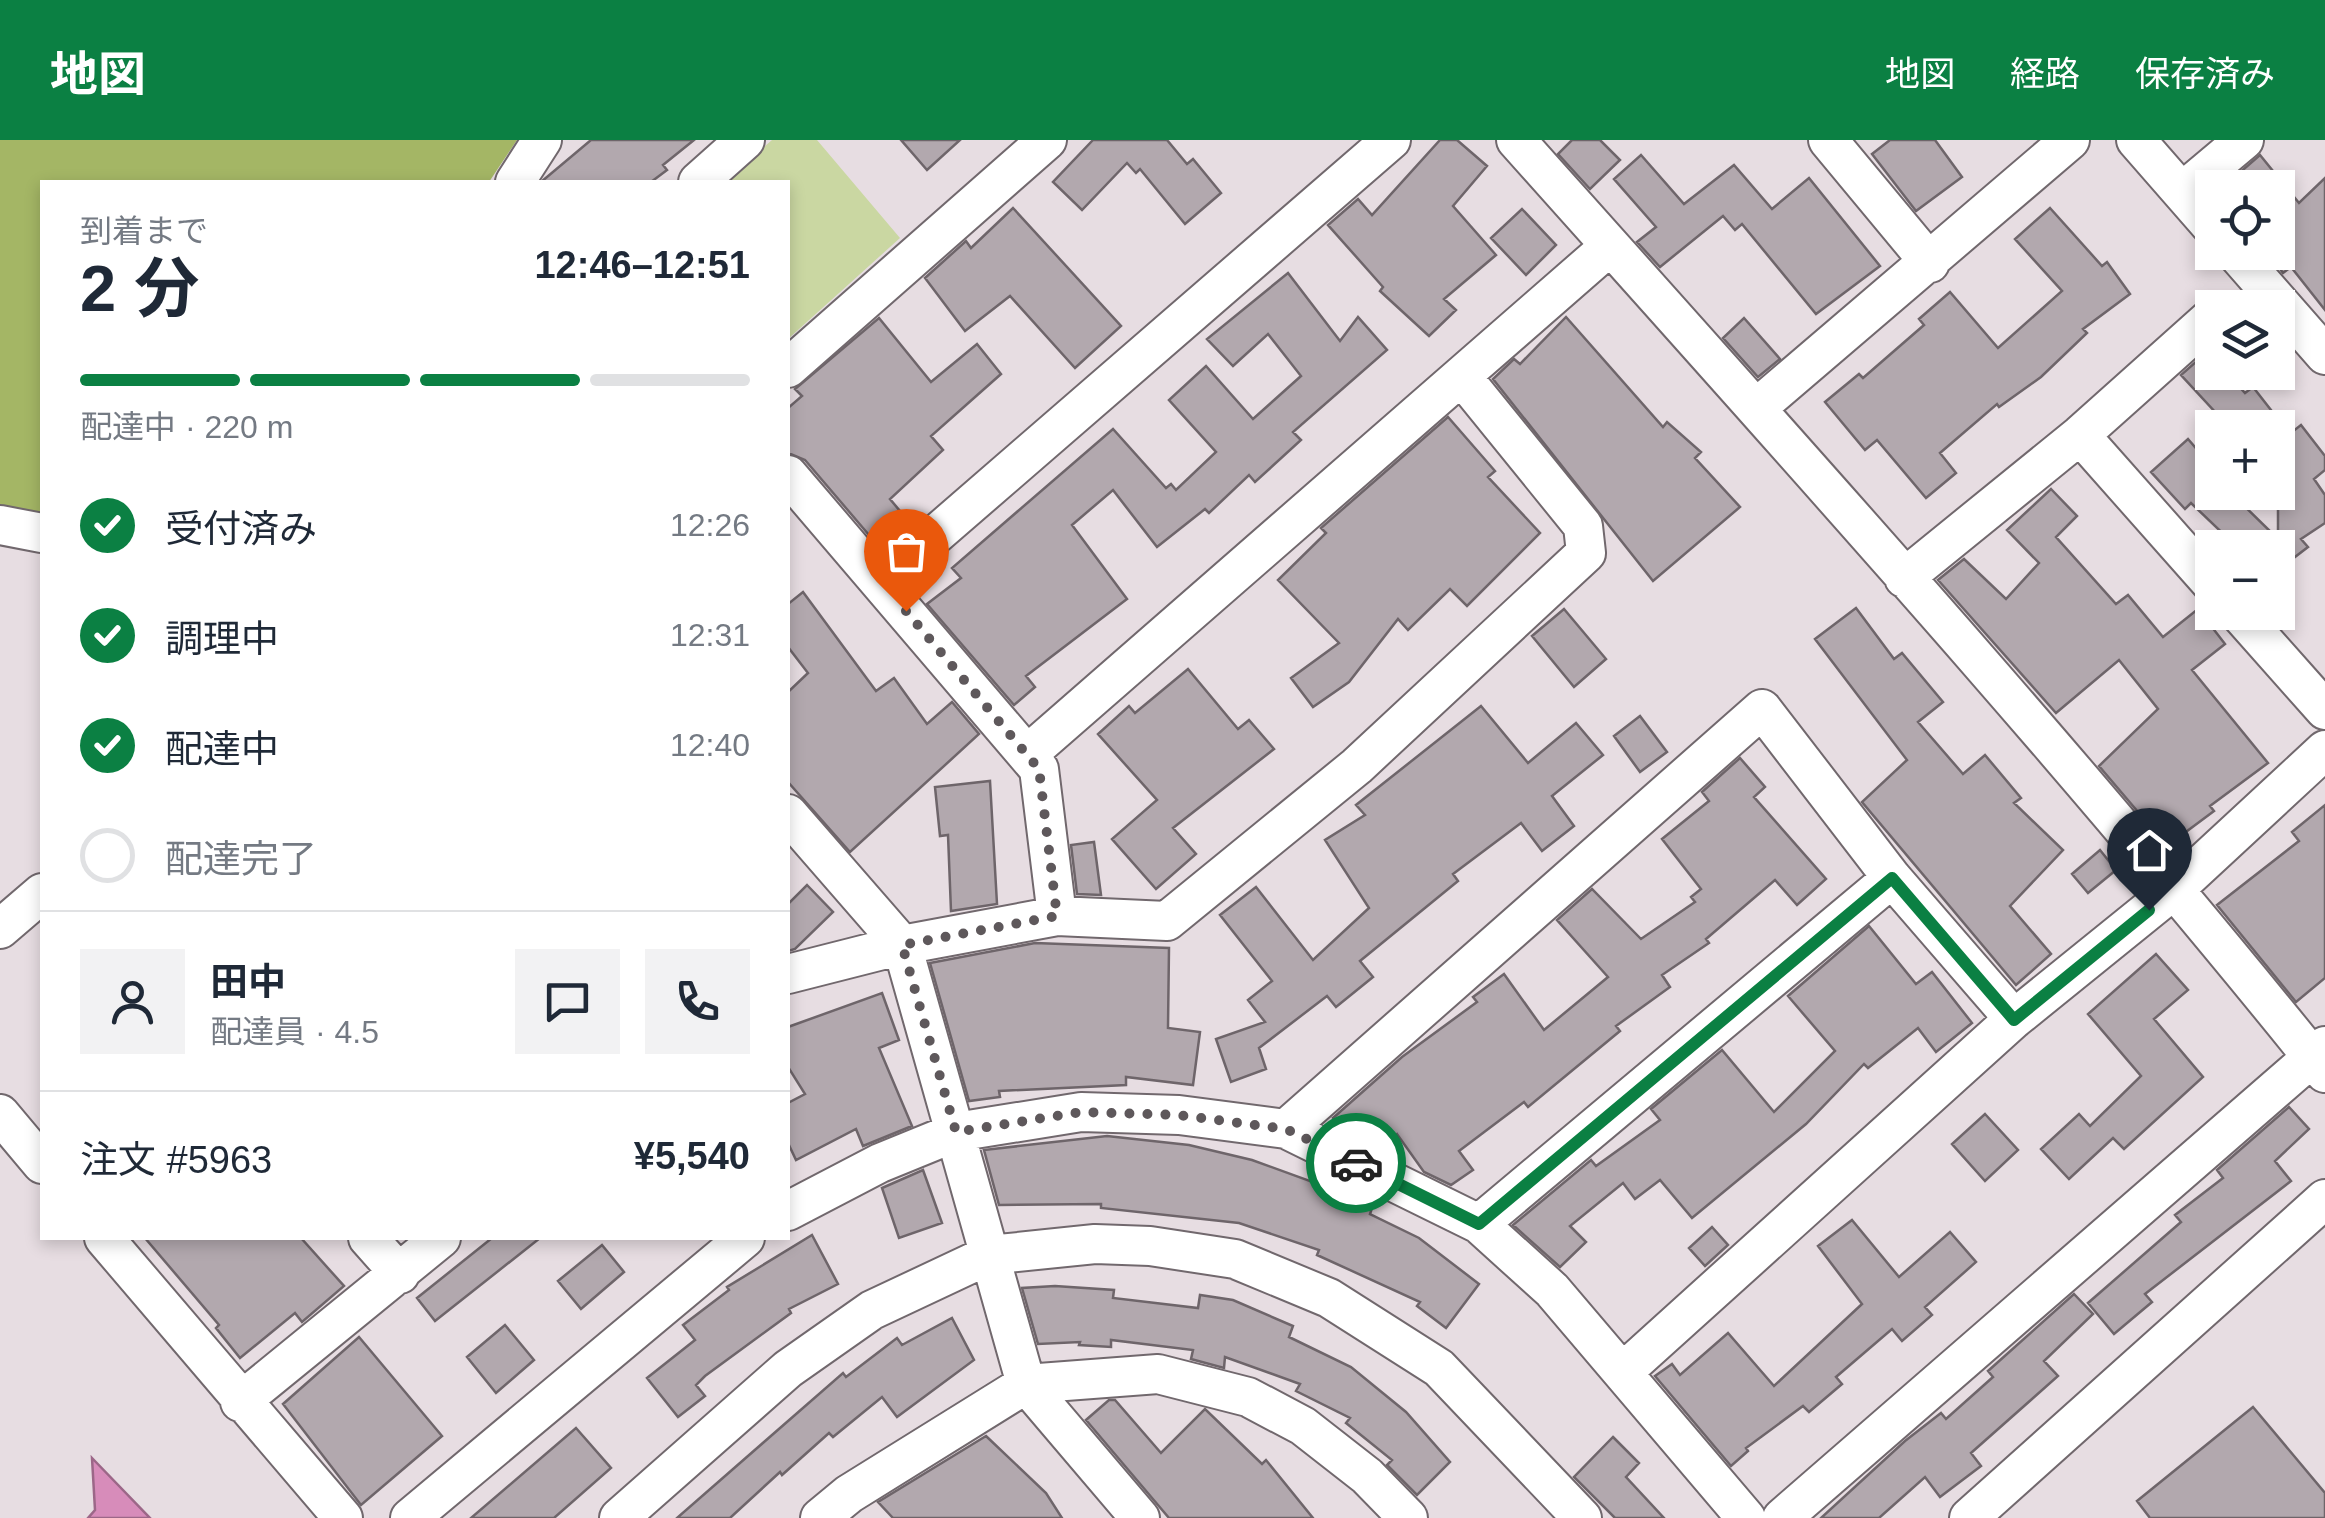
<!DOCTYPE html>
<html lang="ja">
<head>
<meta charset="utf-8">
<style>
	:root { --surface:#fff; --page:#f2f2f3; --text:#1f2937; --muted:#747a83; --line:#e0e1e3; --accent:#0b8043 }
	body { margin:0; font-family:Arial,"Noto Sans JP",sans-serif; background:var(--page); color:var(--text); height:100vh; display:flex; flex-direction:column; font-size:38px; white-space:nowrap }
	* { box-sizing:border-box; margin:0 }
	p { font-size:32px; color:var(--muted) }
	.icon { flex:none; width:55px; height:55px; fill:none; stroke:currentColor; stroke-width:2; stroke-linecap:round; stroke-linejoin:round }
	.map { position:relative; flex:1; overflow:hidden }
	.sheet { position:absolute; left:40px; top:40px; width:750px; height:1060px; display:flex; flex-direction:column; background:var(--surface); border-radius:0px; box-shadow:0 5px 15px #0003 }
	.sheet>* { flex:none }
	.controls { position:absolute; left:2195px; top:30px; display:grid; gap:20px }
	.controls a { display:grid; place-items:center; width:100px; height:100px; border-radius:0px; background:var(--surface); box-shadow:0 5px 15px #0003; font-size:50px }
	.pin { position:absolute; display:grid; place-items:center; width:85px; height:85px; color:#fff; margin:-102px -42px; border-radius:50% 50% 50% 0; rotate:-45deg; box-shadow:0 0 10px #0007 }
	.pin .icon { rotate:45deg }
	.courier { position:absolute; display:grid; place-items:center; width:100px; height:100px; margin:-50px; border:8px solid #0b8043; border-radius:50%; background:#fff; color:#222; box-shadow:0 2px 12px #0007 }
	.headline em { font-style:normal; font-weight:700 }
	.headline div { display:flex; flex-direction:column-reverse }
	.headline { display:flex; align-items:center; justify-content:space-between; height:170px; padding:0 40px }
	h1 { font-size:65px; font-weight:700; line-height:75px }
	.bar { display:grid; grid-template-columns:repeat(4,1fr); gap:15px 10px; align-content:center; height:120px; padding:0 40px }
	.bar i { height:12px; border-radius:8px; background:var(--line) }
	.bar .active { background:var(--accent) }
	.bar p { grid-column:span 4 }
	.line { display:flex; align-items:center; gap:25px; padding:0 40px; border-top:2px solid var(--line) }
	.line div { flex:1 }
	.round { display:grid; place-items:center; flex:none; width:105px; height:105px; border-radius:0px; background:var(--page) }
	ol { padding:0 40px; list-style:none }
	li { display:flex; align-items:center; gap:30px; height:110px }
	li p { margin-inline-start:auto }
	li .icon { padding:10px; border-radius:50%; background:var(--accent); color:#fff; stroke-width:4 }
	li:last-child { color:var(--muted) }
	li i { width:55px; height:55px; border:5px solid var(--line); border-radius:50% }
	header { display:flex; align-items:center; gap:60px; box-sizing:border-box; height:140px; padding:0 50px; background:var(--accent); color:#fff }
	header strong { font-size:48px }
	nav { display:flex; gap:55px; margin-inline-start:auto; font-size:35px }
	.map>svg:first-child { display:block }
	.green { fill:#cad7a2 }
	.forest { fill:#a4b665 }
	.water { fill:#d78cba; stroke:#9c6788; stroke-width:2.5 }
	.building { fill:#b2a8ae; stroke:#6e656a; stroke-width:2.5 }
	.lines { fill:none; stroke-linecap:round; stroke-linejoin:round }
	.minor-casing { stroke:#71686d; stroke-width:42 }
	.minor { stroke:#fff; stroke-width:38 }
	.done { stroke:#5e585b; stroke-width:10; stroke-dasharray:0 18 }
	.route { stroke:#0b8043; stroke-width:12 }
</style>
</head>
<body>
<header>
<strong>地図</strong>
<nav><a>地図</a><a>経路</a><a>保存済み</a></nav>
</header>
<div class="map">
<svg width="2325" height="1378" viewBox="0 0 2325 1378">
	<rect width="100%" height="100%" fill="#e7dde2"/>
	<path class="green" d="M772 0H817L900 98 788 199V42H724Z"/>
	<path class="forest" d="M0 0H517L489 42H42V392L0 393Z"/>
	<path class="water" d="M92 1318 150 1378H88L95 1370Z"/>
	<path class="building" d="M591 0H694L663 25 667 30 651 42H541Z
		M901 0H960L927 30Z
		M1093 0H1167L1187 24 1193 19 1221 53 1185 84 1140 29 1136 33 1127 23 1082 70 1053 42Z
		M1440 0H1457L1487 26 1453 66 1496 115 1444 159 1456 170 1429 196 1380 151 1383 147 1328 85 1358 59 1372 75Z
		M1572 0H1600L1620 20 1590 49 1558 14Z
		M1890 0H1935L1962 37 1916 71 1872 14Z
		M1641 15 1684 64 1734 25 1772 69 1809 38 1880 126 1816 174 1742 84 1735 90 1723 76 1660 127 1637 102 1656 87 1614 39Z
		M2260 15 2299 63 2325 38V170L2291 127 2283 133 2278 126V48H2222Z
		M1013 68 1121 186 1075 228 1010 156 965 191 925 138 966 101 971 108Z
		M2050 68 2102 126 2107 122 2130 154 2083 189 2087 193 2041 237 1999 267 1997 264 1940 313 1956 333 1926 358 1877 300 1865 310 1825 262 1859 234 1863 238 1924 185 1919 179 1950 152 1998 208 2062 151 2015 99Z
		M1522 69 1556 105 1526 135 1491 98Z
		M1288 133 1340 201 1358 177 1387 210 1293 292 1301 300 1255 342 1249 335 1209 373 1205 369 1157 407 1113 350 1072 385 1127 459 1026 536 1035 547 1014 565 927 464 961 438 952 428 1113 289 1166 348 1171 344 1176 350 1216 312 1169 260 1206 226 1253 279 1301 236 1268 194 1233 226 1207 199Z
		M1566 177 1663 287 1667 282 1701 312 1695 318 1740 367 1653 441 1493 239 1514 219 1520 224Z
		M879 178 931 242 977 204 1001 234 931 296 943 310 890 359 900 371 869 395 805 320 788 313V268L802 256 795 249Z
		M1744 178 1780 219 1758 237 1723 198Z
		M2207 212 2212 218V232H2226L2245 253 2253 247 2285 288H2201L2216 273 2181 235Z
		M1448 277 1495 331 1488 337 1540 393 1467 466 1450 449 1408 490 1398 479 1349 542 1313 567 1291 538 1339 503 1278 440 1326 393 1321 388Z
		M2301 285 2325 316V330L2314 339 2325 355V383L2301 399 2308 407 2278 430V408H2238L2191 363 2185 369 2151 332 2188 299 2212 327V352H2230L2278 399V303Z
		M2051 349 2077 376 2056 397 2116 464 2128 455 2163 497 2198 469 2225 504 2192 530 2268 623 2210 666 2214 671 2167 706 2099 626 2158 569 2119 520 2056 573 1938 440 1964 419 2006 459 2039 423 2007 390Z
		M803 452 876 551 894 538 927 584 952 562 979 594 850 712 788 642V552L808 533 788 507V464Z
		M1856 468 1894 519 1902 513 1943 562 1918 582 1963 634 1985 615 2021 658 2014 663 2063 710 2010 766 2051 814 2016 845 1862 662 1907 620 1815 499Z
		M1564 469 1606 519 1574 547 1532 496Z
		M1188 529 1238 589 1249 580 1274 609 1173 688 1196 714 1156 749 1112 699 1157 660 1098 594 1129 566 1135 573Z
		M1481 566 1528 623 1576 583 1603 615 1552 656 1574 686 1542 711 1521 683 1453 734 1458 741 1360 821 1373 837 1336 867 1327 856 1259 908 1266 929 1231 942 1216 899 1265 882 1248 860 1272 841 1220 775 1256 747 1313 820 1369 768 1325 700 1365 675 1356 665Z
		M1640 576 1667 612 1640 632 1614 596Z
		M1740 618 1765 647 1754 657 1826 739 1797 765 1775 740 1706 799 1709 803 1662 835 1670 847 1616 886 1620 891 1528 967 1524 962 1459 1011 1473 1030 1451 1045 1424 1032 1397 994 1379 1010 1345 993 1333 978 1402 917 1477 862 1473 857 1504 834 1544 890 1608 837 1557 780 1592 749 1641 799 1695 762 1691 757 1701 749 1662 699 1709 661 1702 652Z
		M990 641 997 764 951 771 948 695 940 696 935 647Z
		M2325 665V838L2296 862 2217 765 2299 701 2292 692Z
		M1094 702 1101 755 1077 754 1071 705Z
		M2100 710 2116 730 2088 753 2072 734Z
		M807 745 833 772 795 809 788 811V764Z
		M1869 786 1916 844 1932 832 1972 883 1936 912 1918 888 1868 928 1864 924 1806 984 1692 1078 1660 1040 1635 1059 1623 1043 1570 1086 1586 1102 1560 1127 1513 1085 1591 1020 1596 1026 1660 980 1651 969 1722 910 1774 972 1835 911 1788 856Z
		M1035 803 1169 808 1168 888 1200 892 1193 945 1126 937V945L999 951 1000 957 969 961 930 823Z
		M2156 814 2188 850 2154 879 2203 937 2124 1009 2113 998 2069 1039 2041 1009 2079 974 2090 986 2141 936 2088 874Z
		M882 853 899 900 879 908 912 986 863 1006 856 989 796 1020 788 1003V963L805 954 788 927V887Z
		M2289 967 2309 989 2275 1021 2291 1041 2145 1154 2152 1162 2114 1194 2088 1163 2181 1082 2175 1075 2223 1038 2217 1030Z
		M1985 974 2018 1010 1985 1041 1952 1004Z
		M1107 996 1189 1005 1252 1020 1332 1049 1329 1051 1372 1068 1370 1074 1419 1098 1479 1144 1446 1188 1417 1166 1420 1162 1317 1115 1319 1110 1239 1083 1101 1068V1064L999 1065 984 1010Z
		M923 1030 942 1083 899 1098 882 1048Z
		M1852 1080 1899 1137 1950 1092 1976 1122 1925 1167 1932 1175 1902 1201 1892 1189 1836 1237 1842 1244 1809 1272 1803 1266 1746 1308 1748 1311 1731 1326 1655 1236 1672 1224 1680 1235 1728 1193 1774 1246 1862 1164 1818 1106Z
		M1712 1087 1728 1105 1705 1126 1689 1108Z
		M812 1095 838 1144 789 1169 791 1173 705 1236 696 1245 705 1256 678 1277 647 1238 695 1200 683 1185 729 1150 727 1147Z
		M145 1098H301L344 1146 302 1182 295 1173 240 1218 216 1188 219 1185Z
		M492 1098H540L435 1181 417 1158Z
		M602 1105 624 1132 581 1169 558 1141Z
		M1055 1146 1114 1150 1113 1158 1198 1168 1200 1155 1233 1160 1293 1186 1289 1197 1351 1227 1406 1272 1450 1322 1417 1355 1387 1325 1392 1320 1346 1283 1350 1278 1296 1251 1300 1244 1225 1217 1224 1228 1191 1219 1193 1210 1111 1200V1207L1079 1205 1080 1202 1038 1204 1022 1148Z
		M2074 1154 2093 1174 2044 1221 2058 1236 1971 1313 1981 1326 1940 1357 1925 1337 1879 1378H1821L1905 1301 1941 1273 1946 1279 1993 1237 1988 1231Z
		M952 1178 974 1220 897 1277 882 1257 833 1297 829 1293 782 1335 780 1332 730 1378H677L843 1233 846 1237 897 1198 902 1205Z
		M505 1185 534 1220 496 1253 467 1217Z
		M359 1197 442 1296 361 1365 283 1264Z
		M1109 1260H1115L1161 1313 1205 1269 1262 1324 1266 1320 1313 1378H1169L1086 1280Z
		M2253 1267 2325 1353V1378H2150L2137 1361Z
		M576 1288 611 1328 554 1378H471Z
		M986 1296 1046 1353 1062 1378H893L878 1362Z
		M1613 1297 1639 1323 1626 1337 1664 1378H1615L1574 1337Z"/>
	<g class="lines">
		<g class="minor-casing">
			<path id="minor" d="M1516 0C1790 307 2067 612 2325 933
				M1828 0 1930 123
				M2136 0 2212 87
				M515 42 542 0
				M698 42 745 0
				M2182 52 2244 0
				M2235 112 2325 215
				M788 228 1047 0
				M1759 266 2070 0
				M2080 295 2212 444
				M788 335 1039 629 1057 776
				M0 385 42 393
				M1904 438 2080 295 2212 177
				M881 442 1391 0
				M2238 472 2325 570
				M1029 613 1610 106
				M788 674 902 805 1026 1244 1140 1378
				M0 789 42 753
				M788 834 902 805 1057 776 1167 781 1357 626 1586 413 1583 386 1463 238
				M0 974 42 1024
				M1286 989 1762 569 1892 738 2014 879
				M788 1071 880 1023 956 992 1081 972 1179 975 1286 989 1479 1084 1552 1150 1746 1378
				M1479 1084 1892 738
				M104 1098 343 1378
				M368 1098 400 1134
				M1623 1232 2014 879 2176 748 2325 610
				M240 1262 441 1098
				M410 1378 745 1098
				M619 1378 788 1229 872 1170 989 1115 1095 1104 1150 1106 1235 1119 1329 1158 1439 1228 1582 1378
				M820 1378 849 1354 1026 1244 1158 1234 1248 1257 1303 1286 1367 1336 1408 1378
				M1782 1378 2325 906
				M1969 1378 2325 1059"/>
		</g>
		<use href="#minor" class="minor"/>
	</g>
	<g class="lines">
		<path class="done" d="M906 471 1039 629 1057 776 902 805 956 992 1081 972 1178 975 1286 989 1356 1023"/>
		<path class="route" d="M1356 1023 1479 1084 1892 738 2014 880 2149 770"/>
	</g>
</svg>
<div class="controls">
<a><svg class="icon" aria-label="locate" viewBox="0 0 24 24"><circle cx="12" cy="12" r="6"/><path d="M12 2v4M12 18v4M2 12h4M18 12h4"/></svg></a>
<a><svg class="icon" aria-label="layers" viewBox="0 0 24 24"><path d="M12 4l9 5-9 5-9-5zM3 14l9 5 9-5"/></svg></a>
<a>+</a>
<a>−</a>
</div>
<div class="pin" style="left:906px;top:471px;background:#ea580c"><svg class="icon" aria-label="bag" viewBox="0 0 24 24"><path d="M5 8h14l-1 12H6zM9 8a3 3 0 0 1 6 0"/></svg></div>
<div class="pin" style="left:2149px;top:770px;background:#1f2937"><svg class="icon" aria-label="home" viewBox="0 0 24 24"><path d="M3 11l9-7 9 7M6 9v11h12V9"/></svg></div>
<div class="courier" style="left:1356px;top:1023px"><svg class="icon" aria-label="car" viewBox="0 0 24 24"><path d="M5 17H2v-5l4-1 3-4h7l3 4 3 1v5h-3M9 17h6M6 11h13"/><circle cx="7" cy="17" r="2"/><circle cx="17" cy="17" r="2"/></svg></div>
<section class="sheet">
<div class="headline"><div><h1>2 分</h1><p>到着まで</p></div><em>12:46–12:51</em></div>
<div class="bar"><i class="active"></i><i class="active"></i><i class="active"></i><i></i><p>配達中 · 220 m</p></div>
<ol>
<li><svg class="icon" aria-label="check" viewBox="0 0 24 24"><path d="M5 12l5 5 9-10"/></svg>受付済み<p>12:26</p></li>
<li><svg class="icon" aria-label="check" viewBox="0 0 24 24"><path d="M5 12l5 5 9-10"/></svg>調理中<p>12:31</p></li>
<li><svg class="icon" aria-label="check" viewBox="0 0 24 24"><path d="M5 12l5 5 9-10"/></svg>配達中<p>12:40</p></li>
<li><i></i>配達完了</li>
</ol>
<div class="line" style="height:180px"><a class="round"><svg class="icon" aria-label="person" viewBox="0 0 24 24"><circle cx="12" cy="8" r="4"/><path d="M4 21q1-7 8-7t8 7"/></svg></a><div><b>田中</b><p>配達員 · 4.5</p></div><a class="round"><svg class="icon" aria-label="chat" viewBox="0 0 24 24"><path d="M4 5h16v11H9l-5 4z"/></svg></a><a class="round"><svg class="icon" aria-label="phone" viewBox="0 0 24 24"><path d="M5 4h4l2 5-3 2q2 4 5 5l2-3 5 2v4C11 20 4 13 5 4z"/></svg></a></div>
<div class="line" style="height:130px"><div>注文 #5963</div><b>¥5,540</b></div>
</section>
</div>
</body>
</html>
